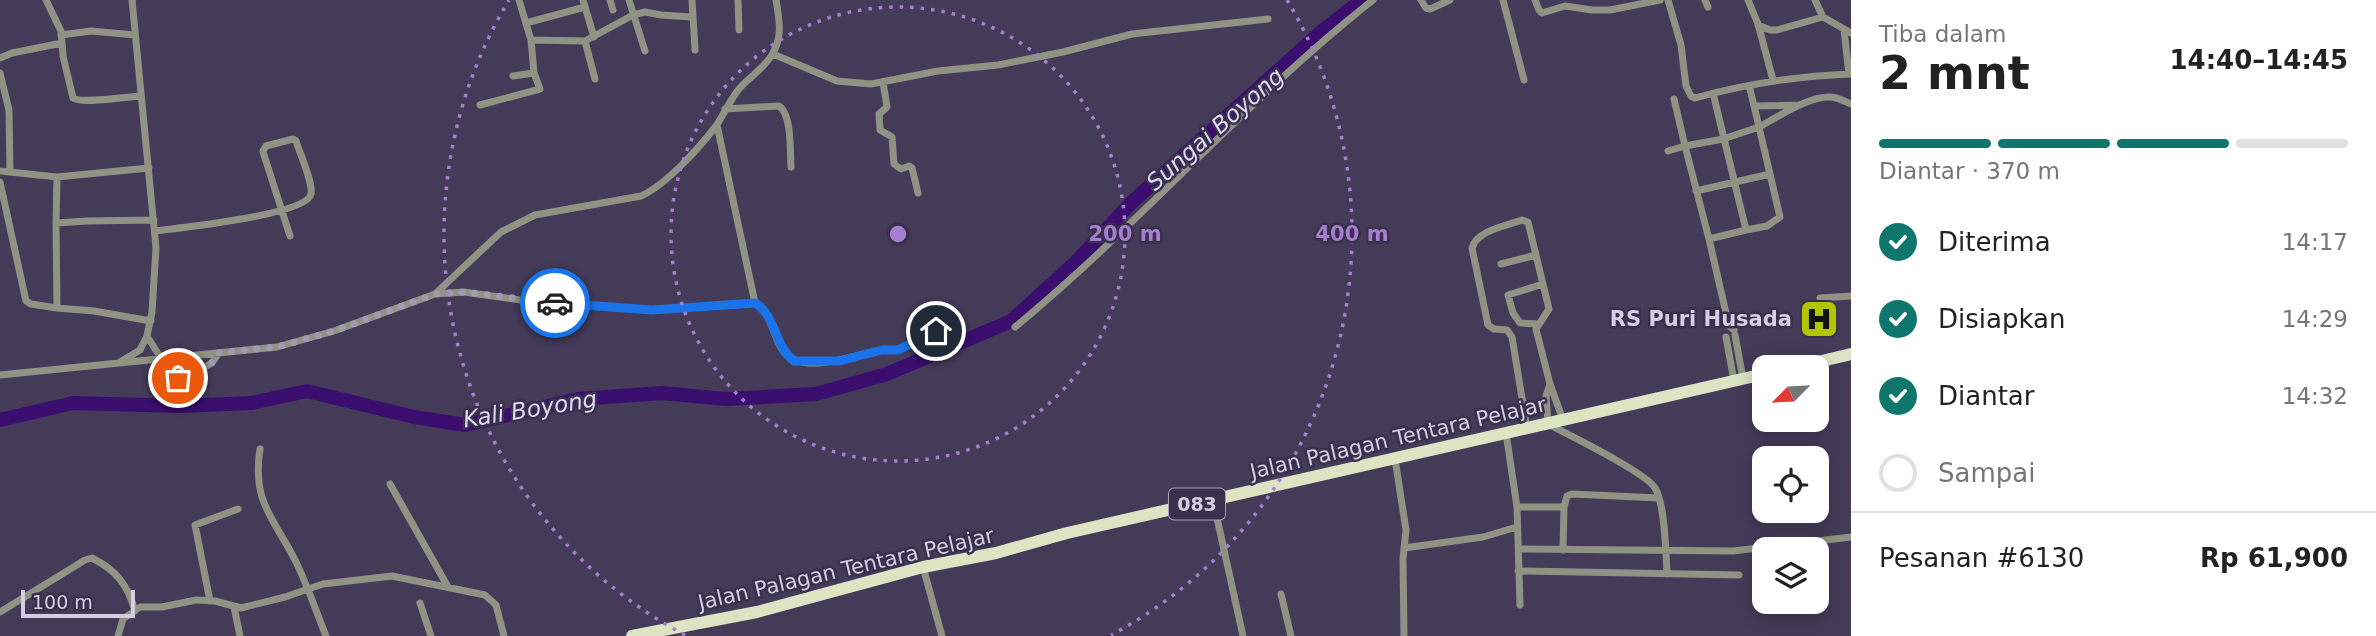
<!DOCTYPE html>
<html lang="id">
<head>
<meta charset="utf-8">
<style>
	:root { --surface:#fff; --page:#f2f2f2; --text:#222; --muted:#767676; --line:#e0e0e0; --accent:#0f766e }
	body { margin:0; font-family:"DejaVu Sans",sans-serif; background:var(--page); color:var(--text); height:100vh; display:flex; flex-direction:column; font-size:26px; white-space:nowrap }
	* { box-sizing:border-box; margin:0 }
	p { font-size:23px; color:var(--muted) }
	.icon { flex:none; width:38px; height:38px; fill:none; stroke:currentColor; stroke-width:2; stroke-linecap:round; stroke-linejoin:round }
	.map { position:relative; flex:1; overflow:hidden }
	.side { display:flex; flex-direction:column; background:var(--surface); width:525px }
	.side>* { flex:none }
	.needle { width:46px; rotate:246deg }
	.fabs { position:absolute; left:1752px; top:355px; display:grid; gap:14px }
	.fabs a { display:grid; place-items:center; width:77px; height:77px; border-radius:14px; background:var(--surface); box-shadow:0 4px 18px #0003; font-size:35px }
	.scale { position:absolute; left:21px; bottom:18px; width:114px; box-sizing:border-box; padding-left:7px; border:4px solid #d3cee1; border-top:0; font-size:19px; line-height:24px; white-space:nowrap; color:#d3cee1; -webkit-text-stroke:5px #39304d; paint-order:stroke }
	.pin { position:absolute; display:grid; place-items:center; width:60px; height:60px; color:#fff; margin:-30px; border:4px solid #fff; border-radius:50%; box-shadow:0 2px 7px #0007 }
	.courier { position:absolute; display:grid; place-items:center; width:70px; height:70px; margin:-35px; border:5px solid #1a73e8; border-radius:50%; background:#fff; color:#222; box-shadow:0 2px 9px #0007 }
	.head em { font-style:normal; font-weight:800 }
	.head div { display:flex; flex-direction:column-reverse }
	.head { display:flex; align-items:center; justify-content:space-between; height:119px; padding:0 28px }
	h1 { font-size:46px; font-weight:800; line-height:52px }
	.bar { display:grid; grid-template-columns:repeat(4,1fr); gap:10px 7px; align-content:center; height:84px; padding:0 28px }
	.bar i { height:9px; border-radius:5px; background:var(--line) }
	.bar .selected { background:var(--accent) }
	.bar p { grid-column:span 4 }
	.line { display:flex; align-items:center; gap:18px; padding:0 28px; border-top:2px solid var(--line) }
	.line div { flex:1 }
	ol { padding:0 28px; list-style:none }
	li { display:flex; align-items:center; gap:21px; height:77px }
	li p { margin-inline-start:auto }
	li .icon { padding:7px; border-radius:50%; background:var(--accent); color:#fff; stroke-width:4 }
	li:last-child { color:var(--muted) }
	li i { width:38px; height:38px; border:4px solid var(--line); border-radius:50% }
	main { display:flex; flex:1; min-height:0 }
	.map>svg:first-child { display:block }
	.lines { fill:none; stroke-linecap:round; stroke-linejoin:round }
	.river { stroke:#3a0d6f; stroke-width:14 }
	.street { stroke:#8f9383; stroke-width:7 }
	.primary { stroke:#dde4c4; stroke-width:12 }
	.done { stroke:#a19bb1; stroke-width:7; stroke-dasharray:0 12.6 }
	.route { stroke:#1a73e8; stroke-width:9 }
	.ring { fill:none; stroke:#a77dd0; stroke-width:3.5; stroke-dasharray:3.5 7 }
	.labels { text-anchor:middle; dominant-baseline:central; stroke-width:5; stroke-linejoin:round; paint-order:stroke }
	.shield { fill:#39304d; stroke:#a59fb5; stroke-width:2 }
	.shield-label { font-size:19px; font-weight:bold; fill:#d3cee1 }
	.poi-label { font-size:21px; font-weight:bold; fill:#d3cee1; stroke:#39304d; text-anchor:end }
	.street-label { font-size:21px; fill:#d3cee1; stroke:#39304d }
	.water-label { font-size:23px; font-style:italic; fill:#dfd9f3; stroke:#39304d }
	.centre { fill:#a77dd0; stroke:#39304d; stroke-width:3.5 }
	.ring-label { font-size:21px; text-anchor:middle; font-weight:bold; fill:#a77dd0; stroke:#39304d; stroke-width:5; stroke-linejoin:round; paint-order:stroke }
</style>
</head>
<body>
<main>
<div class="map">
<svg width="1851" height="636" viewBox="0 0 1851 636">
	<rect width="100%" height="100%" fill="#433b58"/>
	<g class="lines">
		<path class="river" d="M0 420 73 403 181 406 251 403 307 391 414 417 465 425 578 399 662 393 726 399 816 394 887 374 1011 321 1075 263 1131 203 1322 31 1362 0"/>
		<path class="street" d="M46 0 61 31 63 56 73 98C81 104 127 97 141 96
			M583 0 594 37
			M610 0 613 10
			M629 0 645 51
			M692 0 695 50
			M738 0 739 30
			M1421 0 1426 8 1430 9 1450 0
			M1503 0 1524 80
			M1535 0 1539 10 1542 13 1565 6 1592 10H1610L1660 0
			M1668 0 1681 45 1686 86 1691 96 1695 98C1749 83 1796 76 1851 74
			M1705 0 1708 7
			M1748 0 1758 24 1773 80
			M1815 0 1823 17 1851 33
			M526 23 585 7
			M1758 25 1770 30H1777L1823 17
			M1844 30 1849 74
			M61 35 91 31 135 35
			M531 40 585 41 633 15 645 12 661 15 692 17
			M585 41 595 79
			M773 54 837 81 871 84 938 71 998 65 1063 52 1132 34 1268 19
			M0 58 12 53 62 43
			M0 73 9 110 10 172
			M513 76 534 73
			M883 82 887 107 879 114 880 130 892 137 894 164 901 169 909 166 912 168 918 193
			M1750 89 1759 127C1778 117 1814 92 1836 98 1841 99 1846 102 1851 104
			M1714 97 1746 230 1709 239 1685 146 1723 139 1759 127 1780 217 1767 226 1746 230
			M480 105 540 89 534 73 531 40 519 0
			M1754 106 1799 105
			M725 109 779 106C792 114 790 152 791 167
			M717 125 755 303
			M1668 151 1685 146 1674 99
			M0 171 57 177 149 168
			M0 182 26 301 31 304 57 308
			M1696 191 1770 174
			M56 223 57 177
			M155 231C178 228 307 215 311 194 313 182 300 154 296 141L293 139 266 146 263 151 264 155 290 236
			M1709 239 1729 326 1734 330
			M1501 264 1536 255
			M435 294 501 232 535 215 641 196C666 185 699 148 716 126 724 114 730 100 739 89 749 77 766 67 773 53 783 35 779 19 776 0
			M1820 298 1851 296
			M151 321 94 311 57 308 56 223 87 221 154 220
			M1538 324 1520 323 1513 313 1508 295 1543 284
			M1015 327C1140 224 1246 100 1373 0
			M1735 335 1743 379
			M147 336 162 360
			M1726 337 1734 381
			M120 362 140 350 147 336 152 312 156 248 132 0
			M0 375 277 347 334 331 435 294 464 292 528 301 652 310 755 303C773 313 772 337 784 352 803 376 857 354 882 350 887 349 893 351 898 350 910 347 925 336 936 331
			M174 384C189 361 208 377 218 353
			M1550 384 1546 396 1548 424C1567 434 1647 473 1655 488 1665 503 1666 554 1667 574
			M1527 429 1512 337 1507 330 1494 329 1488 325 1472 248C1477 230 1506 226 1522 220L1528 222 1549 309 1536 329 1550 384 1563 420
			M1506 433 1517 507 1520 605
			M260 449C252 502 273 517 295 560 307 584 316 611 326 636
			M1395 459 1406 530 1403 559 1404 636
			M390 484 448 587
			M1213 500 1243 636
			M1517 507H1564
			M1404 548 1483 537 1517 527
			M1519 549 1733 551 1851 537
			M1563 550 1564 507 1567 496 1572 494 1659 498
			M923 567 942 636
			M1518 571 1739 575
			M1281 594 1291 636
			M210 601 195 525 238 509
			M420 603 431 636
			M234 607 240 636
			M0 612 85 560 92 558C116 570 128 585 135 611
			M118 636 123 619 140 607H162L196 600 215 601 241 608 285 597 323 584 392 576 485 595 496 605 504 636"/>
		<path class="primary" d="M1792 368 1851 354
			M632 636 757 612 923 567 996 553 1067 533 1764 374"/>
	</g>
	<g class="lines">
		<path class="done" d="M178 378C194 364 209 375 218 353L277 347 334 331 435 294 464 292 555 303"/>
		<path class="route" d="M555 303 652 310 755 303C776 315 774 346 794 361H839L882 350H898L936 331"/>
	</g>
	<g class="ring">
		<circle cx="898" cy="234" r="227"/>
		<path d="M685 635A454 454 0 0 1 509 0M1287 0A454 454 0 0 1 1111 635"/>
	</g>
	<defs>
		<g id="hospital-square" transform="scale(2.0125)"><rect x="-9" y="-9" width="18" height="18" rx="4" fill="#b1c500" stroke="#39304d"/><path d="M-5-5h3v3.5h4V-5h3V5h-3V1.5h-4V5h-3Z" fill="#111"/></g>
	</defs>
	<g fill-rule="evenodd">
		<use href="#hospital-square" x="1819" y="319"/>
	</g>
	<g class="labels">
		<rect class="shield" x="1169" y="488.5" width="56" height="31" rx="5"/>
		<g class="shield-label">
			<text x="1197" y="504">083</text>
		</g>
		<g class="poi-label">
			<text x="1792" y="319">RS Puri Husada</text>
		</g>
		<g class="street-label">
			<text transform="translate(1398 438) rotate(-13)">Jalan Palagan Tentara Pelajar</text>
			<text transform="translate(846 569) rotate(-13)">Jalan Palagan Tentara Pelajar</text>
		</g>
		<g class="water-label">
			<text transform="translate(1215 129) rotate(-41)">Sungai Boyong</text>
			<text transform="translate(530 409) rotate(-9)">Kali Boyong</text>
		</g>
	</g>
	<circle cx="898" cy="234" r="10" class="centre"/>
	<g class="ring-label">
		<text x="1125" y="241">200 m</text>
		<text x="1352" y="241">400 m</text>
	</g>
</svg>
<div class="fabs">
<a><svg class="needle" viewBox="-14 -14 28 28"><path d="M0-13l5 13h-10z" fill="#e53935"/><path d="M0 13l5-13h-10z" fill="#767676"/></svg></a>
<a><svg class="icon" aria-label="locate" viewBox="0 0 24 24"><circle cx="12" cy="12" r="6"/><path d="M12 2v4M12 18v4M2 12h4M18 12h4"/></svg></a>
<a><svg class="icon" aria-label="layers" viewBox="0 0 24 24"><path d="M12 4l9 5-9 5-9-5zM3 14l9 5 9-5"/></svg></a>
</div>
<div class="scale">100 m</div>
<div class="pin" style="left:178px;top:378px;background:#ea580c"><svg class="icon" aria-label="bag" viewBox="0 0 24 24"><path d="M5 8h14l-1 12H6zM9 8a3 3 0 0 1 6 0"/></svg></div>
<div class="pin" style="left:936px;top:331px;background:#1f2937"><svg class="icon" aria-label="home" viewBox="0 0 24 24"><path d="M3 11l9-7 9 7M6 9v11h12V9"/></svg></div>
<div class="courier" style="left:555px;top:303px"><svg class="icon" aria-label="car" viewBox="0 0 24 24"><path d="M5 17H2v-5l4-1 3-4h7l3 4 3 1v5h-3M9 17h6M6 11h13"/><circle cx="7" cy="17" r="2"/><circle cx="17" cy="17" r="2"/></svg></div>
</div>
<section class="side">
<div class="head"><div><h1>2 mnt</h1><p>Tiba dalam</p></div><em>14:40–14:45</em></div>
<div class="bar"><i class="selected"></i><i class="selected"></i><i class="selected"></i><i></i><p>Diantar · 370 m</p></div>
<ol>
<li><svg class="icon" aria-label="check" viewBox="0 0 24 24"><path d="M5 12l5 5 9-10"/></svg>Diterima<p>14:17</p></li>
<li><svg class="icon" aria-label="check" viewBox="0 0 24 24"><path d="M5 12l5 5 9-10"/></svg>Disiapkan<p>14:29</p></li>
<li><svg class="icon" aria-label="check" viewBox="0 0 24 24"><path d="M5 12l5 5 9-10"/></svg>Diantar<p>14:32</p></li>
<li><i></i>Sampai</li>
</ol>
<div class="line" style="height:91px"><div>Pesanan #6130</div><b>Rp 61,900</b></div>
</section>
</main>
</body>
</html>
